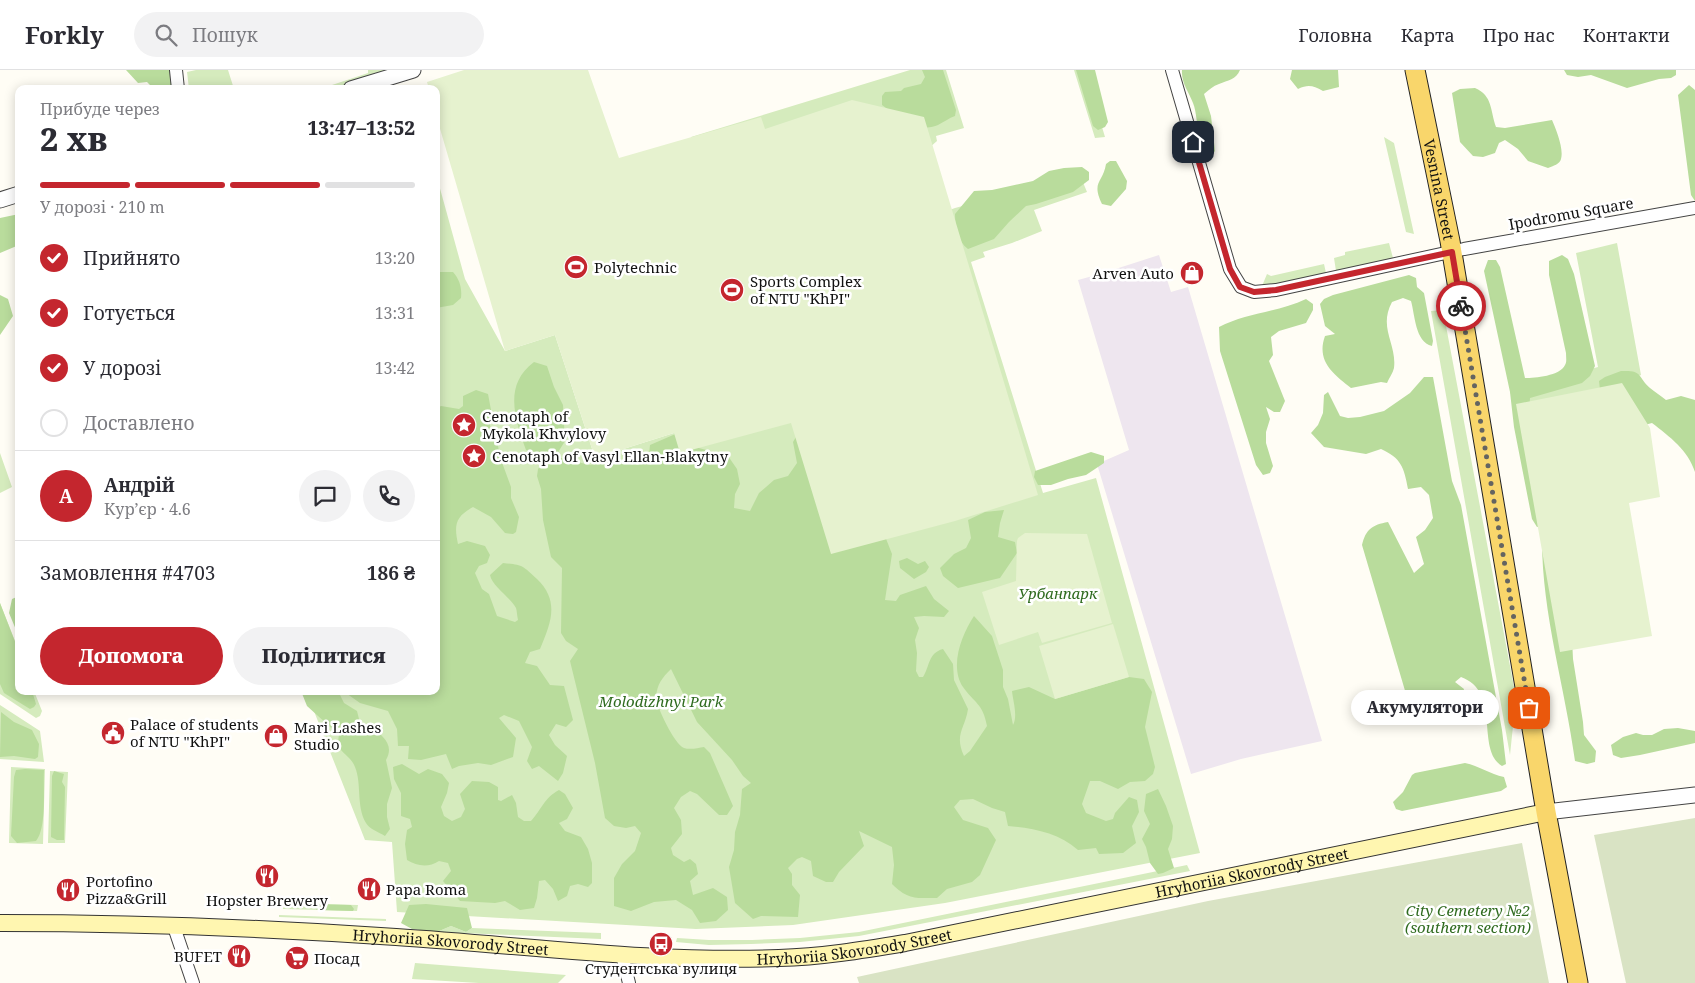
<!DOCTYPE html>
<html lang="uk">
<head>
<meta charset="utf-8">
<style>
	:root { --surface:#fff; --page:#f2f2f3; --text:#2b2b33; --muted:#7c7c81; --line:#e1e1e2; --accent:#c4262e }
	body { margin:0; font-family:"Noto Serif",serif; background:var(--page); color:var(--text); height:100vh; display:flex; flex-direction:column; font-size:19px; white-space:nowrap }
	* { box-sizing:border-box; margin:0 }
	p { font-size:16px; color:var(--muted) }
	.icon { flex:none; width:28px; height:28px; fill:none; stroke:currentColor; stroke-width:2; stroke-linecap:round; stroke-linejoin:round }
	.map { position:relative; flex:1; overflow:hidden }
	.side { position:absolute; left:15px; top:15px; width:425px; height:610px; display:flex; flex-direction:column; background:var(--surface); border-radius:10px; box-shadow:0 2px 12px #0003 }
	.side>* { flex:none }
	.pin { position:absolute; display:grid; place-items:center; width:42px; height:42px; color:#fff; margin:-21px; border-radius:10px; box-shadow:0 2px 8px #0006 }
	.courier { position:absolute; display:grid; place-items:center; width:50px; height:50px; margin:-25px; border:4px solid #c4262e; border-radius:50%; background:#fff; color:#222; box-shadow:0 1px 6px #0007 }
	.bubble { position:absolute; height:35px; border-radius:18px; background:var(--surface); box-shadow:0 2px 12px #0003; font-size:16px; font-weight:800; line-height:35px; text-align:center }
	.head em { font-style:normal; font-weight:800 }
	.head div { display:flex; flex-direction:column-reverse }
	.head { display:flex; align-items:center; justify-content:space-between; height:85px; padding:0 25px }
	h1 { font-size:32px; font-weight:800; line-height:38px }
	.bar { display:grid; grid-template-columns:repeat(4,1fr); gap:8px 5px; align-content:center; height:60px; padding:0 25px }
	.bar i { height:6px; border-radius:4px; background:var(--line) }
	.bar .current { background:var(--accent) }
	.bar p { grid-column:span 4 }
	.line { display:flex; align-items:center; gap:12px; padding:0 25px; border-top:1px solid var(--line) }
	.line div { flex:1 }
	.round { display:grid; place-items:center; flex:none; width:52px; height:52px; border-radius:26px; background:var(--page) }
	ol { padding:0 25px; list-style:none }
	li { display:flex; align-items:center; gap:15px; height:55px }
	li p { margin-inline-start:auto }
	li .icon { padding:5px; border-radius:50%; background:var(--accent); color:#fff; stroke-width:4 }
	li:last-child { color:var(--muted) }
	li i { width:28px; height:28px; border:2px solid var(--line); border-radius:50% }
	.button { display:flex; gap:10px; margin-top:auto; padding:10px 25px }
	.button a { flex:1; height:58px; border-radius:30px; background:var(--accent); color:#fff; font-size:20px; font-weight:800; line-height:58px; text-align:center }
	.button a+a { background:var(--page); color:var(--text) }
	header { display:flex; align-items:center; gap:30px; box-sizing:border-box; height:70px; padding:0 25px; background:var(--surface); border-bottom:1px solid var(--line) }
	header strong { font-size:24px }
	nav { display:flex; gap:28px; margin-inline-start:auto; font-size:18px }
	.search { width:350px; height:45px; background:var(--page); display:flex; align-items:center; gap:12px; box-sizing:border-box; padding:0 18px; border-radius:28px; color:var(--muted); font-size:19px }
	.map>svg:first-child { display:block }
	.industrial { fill:#eee6ef }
	.green { fill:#d5ebbd }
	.forest { fill:#b9dc9c }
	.cemetery { fill:#d9e3c4 }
	.pitch { fill:#e6f2cf }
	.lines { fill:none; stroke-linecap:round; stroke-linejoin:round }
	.minor-casing { stroke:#444; stroke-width:14 }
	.tertiary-casing { stroke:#444; stroke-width:17 }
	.secondary-casing { stroke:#333; stroke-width:18 }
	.primary-casing { stroke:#222; stroke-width:21 }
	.minor { stroke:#fff; stroke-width:12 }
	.tertiary { stroke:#fff; stroke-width:15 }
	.secondary { stroke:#fff6b0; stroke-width:16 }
	.primary { stroke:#f9d66b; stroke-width:19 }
	.done { stroke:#646461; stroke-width:5; stroke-dasharray:0 9 }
	.route { stroke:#c4262e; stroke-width:6 }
	.labels { text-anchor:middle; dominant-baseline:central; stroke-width:5; stroke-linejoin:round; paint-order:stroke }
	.street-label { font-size:15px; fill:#111; stroke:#fff }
	.poi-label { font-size:15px; fill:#111; stroke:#fff; text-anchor:start }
	.park-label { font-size:15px; font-style:italic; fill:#2f6b1f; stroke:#fff }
</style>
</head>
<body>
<header>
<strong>Forkly</strong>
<div class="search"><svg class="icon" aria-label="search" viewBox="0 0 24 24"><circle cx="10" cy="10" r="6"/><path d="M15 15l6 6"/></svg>Пошук</div>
<nav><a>Головна</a><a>Карта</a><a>Про нас</a><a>Контакти</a></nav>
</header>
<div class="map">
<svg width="1695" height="913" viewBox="0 0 1695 913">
	<rect width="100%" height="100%" fill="#fffdf5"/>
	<path class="industrial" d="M1159 185 1171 222 1188 217 1322 671 1241 689 1191 704 1097 394 1129 380 1078 210 1100 204Z"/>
	<path class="green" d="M196 0H228L234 19H189L187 2Z
		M368 0H391V2L339 19H320L368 3Z
		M910 0H946L964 58 936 66 937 71 929 78 941 143 955 138 1080 105 1087 122 1034 140 1042 161 1012 173 983 182 985 187 971 192 1043 423 1096 408 1200 783 945 833 793 855 696 859 397 842 392 772 365 770 306 621H436V104L465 209 505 281 555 265 595 388 674 363 691 67Z
		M1074 0H1085L1105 67 1095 68Z
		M1384 67 1394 73 1414 164 1406 162Z
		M1389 173 1393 188 1336 201 1334 188 1345 185V182Z
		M1617 173 1641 305 1603 323 1517 339 1510 322 1598 297 1576 183Z
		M1324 194 1326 203 1273 217 1262 216 1267 204 1271 206Z
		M1443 240 1514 617 1513 656 1510 685 1431 241Z
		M0 383 12 417 0 423Z
		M0 533 19 581V621H34L42 641 40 646 36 648 0 624Z
		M0 635 40 661 44 692 0 689Z
		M11 697 45 699 43 774 9 773Z
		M50 701 68 702 65 773H48Z
		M1187 795 1190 801 859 866 800 872 751 874 709 875 676 872 677 868 709 870H752L800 868 859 862Z
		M283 833 358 835 357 841 283 839Z
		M279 845 386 849V851L279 847Z
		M451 856 466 862 472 858 601 863V869L437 862Z
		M415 893 566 905 558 913H479L412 909Z"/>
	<path class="forest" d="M126 0H170L173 19H154L147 12 138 13Z
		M922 0H943L956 40 955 46C949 48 944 52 938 55 919 64 897 46 882 35V26L885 22 901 21 904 18 921 14 925 7Z
		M1076 0H1095L1108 52 1105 57 1098 60 1093 56Z
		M1182 0H1240C1236 10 1228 10 1219 14 1213 16 1209 20 1204 24L1211 46 1215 81 1212 85C1209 77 1203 71 1200 64 1196 55 1197 43 1193 33 1189 22 1181 13 1182 0Z
		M1292 0H1338L1339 17 1323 21C1313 16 1309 14 1298 19L1290 9Z
		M1564 0H1676V5L1671 8 1659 9 1627 18 1591 5 1578 7 1567 5Z
		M1689 15 1695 20V131L1691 125 1678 25Z
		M1475 18C1493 26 1490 40 1496 57L1505 58 1552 50C1556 59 1564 79 1561 89 1560 94 1553 96 1548 98L1528 91 1518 79 1505 70 1499 73 1495 83 1483 87 1473 86 1460 72 1452 23 1460 19Z
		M1110 91H1116L1127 111 1126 119 1111 136 1102 134C1091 111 1103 113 1106 94Z
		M1082 97 1089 102V110L1073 122 1036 134 1026 136 1009 152 994 169 968 179C958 172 955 156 955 144L974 121 992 120 1033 111 1049 101 1064 98Z
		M19 144V175L0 183V148Z
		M1562 185 1568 189 1574 204 1595 296 1590 306 1582 313 1530 328 1528 357 1542 456 1537 457 1532 449 1514 357 1510 322 1484 201 1488 190H1496L1500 197 1525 308C1535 308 1560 306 1565 295 1567 292 1566 288 1566 283L1549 205V191Z
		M436 202H453C460 210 462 218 461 228L453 235 436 238Z
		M1409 205 1416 208 1417 217 1424 223 1433 271 1432 276C1415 272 1415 245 1411 231L1403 228 1392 232C1378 258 1397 274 1394 298 1393 303 1389 308 1387 313L1381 312 1351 318C1333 304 1316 291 1325 266L1335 264 1325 256 1320 234 1324 229 1333 225Z
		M0 225 8 229 13 246 0 265Z
		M1306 229 1313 234V240L1306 253 1279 261 1271 267 1273 285 1269 291 1285 331 1280 342H1274L1266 337 1270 349 1266 362V373L1273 396 1270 403 1263 405 1256 395 1220 281 1219 257C1246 243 1279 242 1306 229Z
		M534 292 547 296 554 317 563 335 565 371 557 384 539 386 526 380C515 349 503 315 534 292Z
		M1621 301C1643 300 1637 306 1650 318 1655 322 1661 326 1666 330L1681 326 1695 330V402C1688 380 1670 367 1652 353L1633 358 1601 329 1599 311 1605 307Z
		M1424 307H1433L1452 411 1461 435 1502 660 1506 694 1502 696C1475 679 1502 622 1461 607L1455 612 1464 619C1462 631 1454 633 1444 637L1434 633H1414L1406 624 1362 475C1366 459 1372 455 1388 452L1414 503 1424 494 1416 467 1425 460 1433 448 1429 425 1421 417 1408 419C1404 397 1401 388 1381 379L1366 384 1324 377 1311 363 1318 355 1323 343 1324 325 1328 322 1340 346 1348 348 1360 347 1384 341 1410 323Z
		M476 320 488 324 491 340 490 356 497 370 500 387 511 417V428L519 447 516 462 513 464 505 463 491 447 473 437C455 447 454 455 458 474L467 471 485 476 490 485 487 493 479 496 475 503 482 519 489 524 497 546 515 552 518 550C517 546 517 541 516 538 510 527 492 516 490 505L503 493C523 495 522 495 537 509 560 531 551 553 540 579L530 582 525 593 537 596 550 615 564 616 573 650 566 657 556 654 549 665 555 675 567 686 563 703 558 711 539 696 532 699 527 691 532 677 519 651 504 645 499 648 516 668 513 687 491 695 478 693 459 696 452 699 446 684 421 690 408 689 409 676H398L397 659 388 641 360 633 343 621H436V488L440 484V478L436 474V339L441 336 459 339 463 336V326Z
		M687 359 688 375 728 386 737 399 740 414 735 424 734 438 750 441 759 423 774 410 788 406 797 393 793 372 799 362 883 461 892 484 885 530 896 531 900 525 926 516 934 529 949 541 944 547 924 546 914 547 919 558 915 570 917 583 916 601 919 607H923C930 596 928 583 943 579L953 594 954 610 968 639C965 659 954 664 964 686L970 681 987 656C983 633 974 633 963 617 949 596 962 564 974 546L992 566 1003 600V617L1008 629 1013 655C1018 646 1013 631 1012 621L1029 617 1055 629 1129 607 1144 609 1152 622 1145 657 1155 697 1153 704 1145 711 1130 712 1118 719 1100 711H1090L1082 734 1086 743 1106 751 1113 749 1115 743 1129 727 1137 730 1139 742 1132 756 1136 773 1123 783 1099 784 1096 778 1078 780C1059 763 1033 758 1008 756L1005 742 992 738 973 729 960 730 954 737 963 750 988 758 996 770 980 805 972 812 947 819 937 828C916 828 908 830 892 814L894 795 892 777 859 761 864 776 839 802 833 812H826L813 806 811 791 802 787 797 789 788 798 792 804V815L800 825 798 847 761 846 753 849 735 833 729 797 734 780 735 762 740 745 742 719 751 713 743 706 732 690 697 652 671 599C662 608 657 614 656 627 656 636 675 675 684 678 690 680 698 678 704 677L710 683 733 736 727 745H719L697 724 690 721 681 727 674 738 681 750 682 764 671 778 673 785 684 792 690 789 696 794 698 804 690 811 693 825 713 818 727 827 728 840 716 851 700 853 692 840 676 830 654 832 631 841 614 836V808L622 794 635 781 641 763 635 756 626 758 614 756 605 748 595 693 570 591 578 579 566 571 561 563 562 498 551 487 543 450 541 419 537 406 538 399 543 393 551 389 561 388 590 395 631 390 649 384 650 375Z
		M1091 382 1104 386V393L1086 405 1068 409 1051 415H1038L1034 407 1035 401Z
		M1004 440 1000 453 998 467 1015 472 1017 483 1000 508 958 518 943 506 940 498 954 484 966 478 971 468 968 450 985 442Z
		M1542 470 1572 568 1573 589 1583 652 1584 665 1596 681 1595 692 1587 694 1575 691C1565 617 1542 544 1542 470Z
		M907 488 918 494 925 491 929 497 926 502 914 509 900 498 899 491Z
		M19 526V567L9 543 12 529Z
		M0 533 19 582V621H32L36 634 34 637 30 639 4 623 0 614Z
		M301 621H337L340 625 344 633 357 641 359 649 363 656H371C382 666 395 674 386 690L392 718 387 734V747L390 759 385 766C379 762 369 759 366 753 356 736 362 714 355 697 349 682 335 684 339 665L307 636Z
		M1 642 14 652 32 660 39 674 38 687 35 689 14 686 0 687Z
		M1678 658 1695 661V673L1640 685 1621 688 1613 685 1611 675 1623 667 1636 663 1643 665H1652L1664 659Z
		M1465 693C1479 696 1490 704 1504 707L1507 717 1501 721 1402 741 1396 739 1393 732 1403 722 1412 705 1415 703Z
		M402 694 419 704 428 699 442 704 449 713 447 723 441 737 444 746 452 751 461 747 465 739 460 724 472 711 489 712 498 717V730L501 731 512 725 516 733 518 747 524 751H531C542 739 544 728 559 720L565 724 573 738 567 749 559 753 565 761 581 767 588 779 592 793V813L588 817 578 814 570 816 567 826 558 831 553 819 545 810 539 811 537 828 534 838 520 840 505 831 495 833 460 831 443 811 451 801 448 793 439 791C428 798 417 796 407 790L405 774 407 760 412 757 410 749 401 746V723L394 709 393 697Z
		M25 699 44 700C43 718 47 758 36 771L17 773 11 766 14 707 16 700Z
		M54 701 64 704 62 712 65 717 64 770H57L51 767 52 706Z
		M1158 719 1166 736 1173 756 1172 769 1168 779 1174 798 1163 803 1158 804 1150 793 1146 777 1142 769 1150 754 1144 741 1146 724Z
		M313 834 351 835 354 839 353 841 317 840 314 837Z
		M426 834 467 838 472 858 466 862 451 856 437 862 412 859 401 853 409 835Z"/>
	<path class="cemetery" d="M1695 748V913H1626L1594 765Z
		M1522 773 1549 913H859L857 907 1208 831Z"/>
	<path class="pitch" d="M464 0H588L619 88 761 47 765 59 852 30 924 47 1038 425 955 451 831 484 791 353 680 383 674 363 595 388 555 265 505 281 436 45V19H429L427 12Z
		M1622 313 1650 358 1660 427 1629 433 1652 566 1560 582 1516 334Z
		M1025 463 1087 464 1112 553 1042 573 1038 562 999 575 982 522 1016 511 1017 471 1018 468Z
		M1113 554 1129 607 1055 629 1039 576Z"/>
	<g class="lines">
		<g class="minor-casing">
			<path id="minor" d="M176 0 178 19
				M1172 0 1230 199 1241 217 1254 222 1276 220 1464 179 1695 138
				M174 857 193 913
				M622 885 629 913"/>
		</g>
		<g class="tertiary-casing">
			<path id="tertiary" d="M351 19 413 0
				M0 130 19 124
				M1546 742 1695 725"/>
		</g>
		<g class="secondary-casing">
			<g id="secondary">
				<path id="s1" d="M0 853C132 853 265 858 396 867 524 875 651 893 779 888 821 887 863 880 905 873L1546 742"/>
			</g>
		</g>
		<g class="primary-casing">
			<g id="primary">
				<path id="s2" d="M1415 0 1450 171 1546 742 1578 913"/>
			</g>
		</g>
		<use href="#minor" class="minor"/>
		<use href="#tertiary" class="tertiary"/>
		<use href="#secondary" class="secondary"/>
		<use href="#primary" class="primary"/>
	</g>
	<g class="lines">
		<path class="done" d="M1461 236 1529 638"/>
		<path class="route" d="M1193 72 1230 199 1240 217 1254 222 1276 220 1452 182 1461 236"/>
	</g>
	<defs>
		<g id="stadium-disc" transform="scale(1.25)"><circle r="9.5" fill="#c4262e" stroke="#fff"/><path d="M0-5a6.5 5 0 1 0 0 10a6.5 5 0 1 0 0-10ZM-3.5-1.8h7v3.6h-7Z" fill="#fff"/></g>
		<g id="shop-disc" transform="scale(1.25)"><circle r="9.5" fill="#c4262e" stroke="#fff"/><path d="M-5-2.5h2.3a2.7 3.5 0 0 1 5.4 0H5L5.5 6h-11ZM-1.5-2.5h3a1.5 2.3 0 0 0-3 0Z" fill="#fff"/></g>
		<g id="sight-disc" transform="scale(1.25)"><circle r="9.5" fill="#c4262e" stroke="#fff"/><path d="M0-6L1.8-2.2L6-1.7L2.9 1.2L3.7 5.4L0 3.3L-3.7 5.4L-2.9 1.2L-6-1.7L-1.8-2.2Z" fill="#fff"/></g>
		<g id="civic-disc" transform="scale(1.25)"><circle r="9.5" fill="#c4262e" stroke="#fff"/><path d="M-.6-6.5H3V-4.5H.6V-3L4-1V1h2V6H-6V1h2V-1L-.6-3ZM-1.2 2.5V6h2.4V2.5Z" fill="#fff"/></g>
		<g id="restaurant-disc" transform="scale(1.25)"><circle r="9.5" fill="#c4262e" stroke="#fff"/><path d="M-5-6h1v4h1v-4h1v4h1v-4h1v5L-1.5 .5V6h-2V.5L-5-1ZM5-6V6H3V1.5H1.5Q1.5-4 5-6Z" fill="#fff"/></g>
		<g id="bus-disc" transform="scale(1.25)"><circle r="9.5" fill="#c4262e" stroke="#fff"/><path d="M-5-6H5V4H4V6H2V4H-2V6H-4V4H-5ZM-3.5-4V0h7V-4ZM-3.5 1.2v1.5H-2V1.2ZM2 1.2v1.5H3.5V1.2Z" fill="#fff"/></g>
		<g id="supermarket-disc" transform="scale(1.25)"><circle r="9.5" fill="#c4262e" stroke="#fff"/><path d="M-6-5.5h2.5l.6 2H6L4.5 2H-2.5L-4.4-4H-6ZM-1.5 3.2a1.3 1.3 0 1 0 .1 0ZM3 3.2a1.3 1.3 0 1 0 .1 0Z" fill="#fff"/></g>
	</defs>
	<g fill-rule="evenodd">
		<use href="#stadium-disc" x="576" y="197"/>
		<use href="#shop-disc" x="1192" y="203"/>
		<use href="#stadium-disc" x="732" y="220"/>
		<use href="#sight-disc" x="464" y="355"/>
		<use href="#sight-disc" x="474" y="386"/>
		<use href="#civic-disc" x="113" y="663"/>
		<use href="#shop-disc" x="276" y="666"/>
		<use href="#restaurant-disc" x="267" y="806"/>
		<use href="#restaurant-disc" x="369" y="819"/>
		<use href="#restaurant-disc" x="68" y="820"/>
		<use href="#bus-disc" x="661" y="874"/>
		<use href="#restaurant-disc" x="239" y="886"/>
		<use href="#supermarket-disc" x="297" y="888"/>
	</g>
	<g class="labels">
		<g class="street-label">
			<text stroke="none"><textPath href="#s2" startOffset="122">Vesnina Street</textPath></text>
			<text transform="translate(1571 143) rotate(-10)">Ipodromu Square</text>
			<text stroke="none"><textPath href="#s1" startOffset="1261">Hryhoriia Skovorody Street</textPath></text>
			<text stroke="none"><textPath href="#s1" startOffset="451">Hryhoriia Skovorody Street</textPath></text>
			<text stroke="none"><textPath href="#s1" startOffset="856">Hryhoriia Skovorody Street</textPath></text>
		</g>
		<g class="poi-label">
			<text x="594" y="197">Polytechnic</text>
			<text x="1174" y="203" text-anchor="end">Arven Auto</text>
			<text x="750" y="211">Sports Complex<tspan x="750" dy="17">of NTU "KhPI"</tspan></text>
			<text x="482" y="346">Cenotaph of<tspan x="482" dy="17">Mykola Khvylovy</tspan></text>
			<text x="492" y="386">Cenotaph of Vasyl Ellan-Blakytny</text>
			<text x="130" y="654">Palace of students<tspan x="130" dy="17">of NTU "KhPI"</tspan></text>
			<text x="294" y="657">Mari Lashes<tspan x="294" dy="17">Studio</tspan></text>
			<text x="86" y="811">Portofino<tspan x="86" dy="17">Pizza&amp;Grill</tspan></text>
			<text x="386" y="819">Papa Roma</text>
			<text x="267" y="830" text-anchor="middle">Hopster Brewery</text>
			<text x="222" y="886" text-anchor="end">BUFET</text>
			<text x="314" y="888">Посад</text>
			<text x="661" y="898" text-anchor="middle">Студентська вулиця</text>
		</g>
		<g class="park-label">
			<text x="1058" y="523">Урбанпарк</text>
			<text x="661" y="631">Molodizhnyi Park</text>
			<text x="1468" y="840">City Cemetery №2<tspan x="1468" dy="17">(southern section)</tspan></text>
		</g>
	</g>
</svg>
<div class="pin" style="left:1529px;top:638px;background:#ea580c"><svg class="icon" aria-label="bag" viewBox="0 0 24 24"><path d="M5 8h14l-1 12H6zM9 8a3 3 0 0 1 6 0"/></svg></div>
<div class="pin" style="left:1193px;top:72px;background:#1f2937"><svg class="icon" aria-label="home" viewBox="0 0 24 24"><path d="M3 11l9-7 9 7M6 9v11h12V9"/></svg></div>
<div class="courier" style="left:1461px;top:236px"><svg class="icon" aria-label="bike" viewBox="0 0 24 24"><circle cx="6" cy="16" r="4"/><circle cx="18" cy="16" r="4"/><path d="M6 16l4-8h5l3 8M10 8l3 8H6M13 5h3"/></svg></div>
<div class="bubble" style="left:1351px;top:620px;width:148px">Акумулятори</div>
<section class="side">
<div class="head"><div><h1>2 хв</h1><p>Прибуде через</p></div><em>13:47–13:52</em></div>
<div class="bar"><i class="current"></i><i class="current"></i><i class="current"></i><i></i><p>У дорозі · 210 m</p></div>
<ol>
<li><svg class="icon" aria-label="check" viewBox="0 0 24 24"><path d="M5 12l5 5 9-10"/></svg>Прийнято<p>13:20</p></li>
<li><svg class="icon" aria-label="check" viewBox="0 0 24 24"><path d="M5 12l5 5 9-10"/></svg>Готується<p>13:31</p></li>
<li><svg class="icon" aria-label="check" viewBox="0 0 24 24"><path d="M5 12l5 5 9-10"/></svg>У дорозі<p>13:42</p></li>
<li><i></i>Доставлено</li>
</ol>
<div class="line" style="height:90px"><b class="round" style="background:var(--accent);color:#fff">А</b><div><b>Андрій</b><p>Кур’єр · 4.6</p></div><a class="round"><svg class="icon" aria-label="chat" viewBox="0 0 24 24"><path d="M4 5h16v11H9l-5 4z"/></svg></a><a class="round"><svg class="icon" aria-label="phone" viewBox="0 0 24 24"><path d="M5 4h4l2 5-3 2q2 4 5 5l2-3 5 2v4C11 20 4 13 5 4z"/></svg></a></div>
<div class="line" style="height:65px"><div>Замовлення #4703</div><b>186 ₴</b></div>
<div class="button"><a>Допомога</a><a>Поділитися</a></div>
</section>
</div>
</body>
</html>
